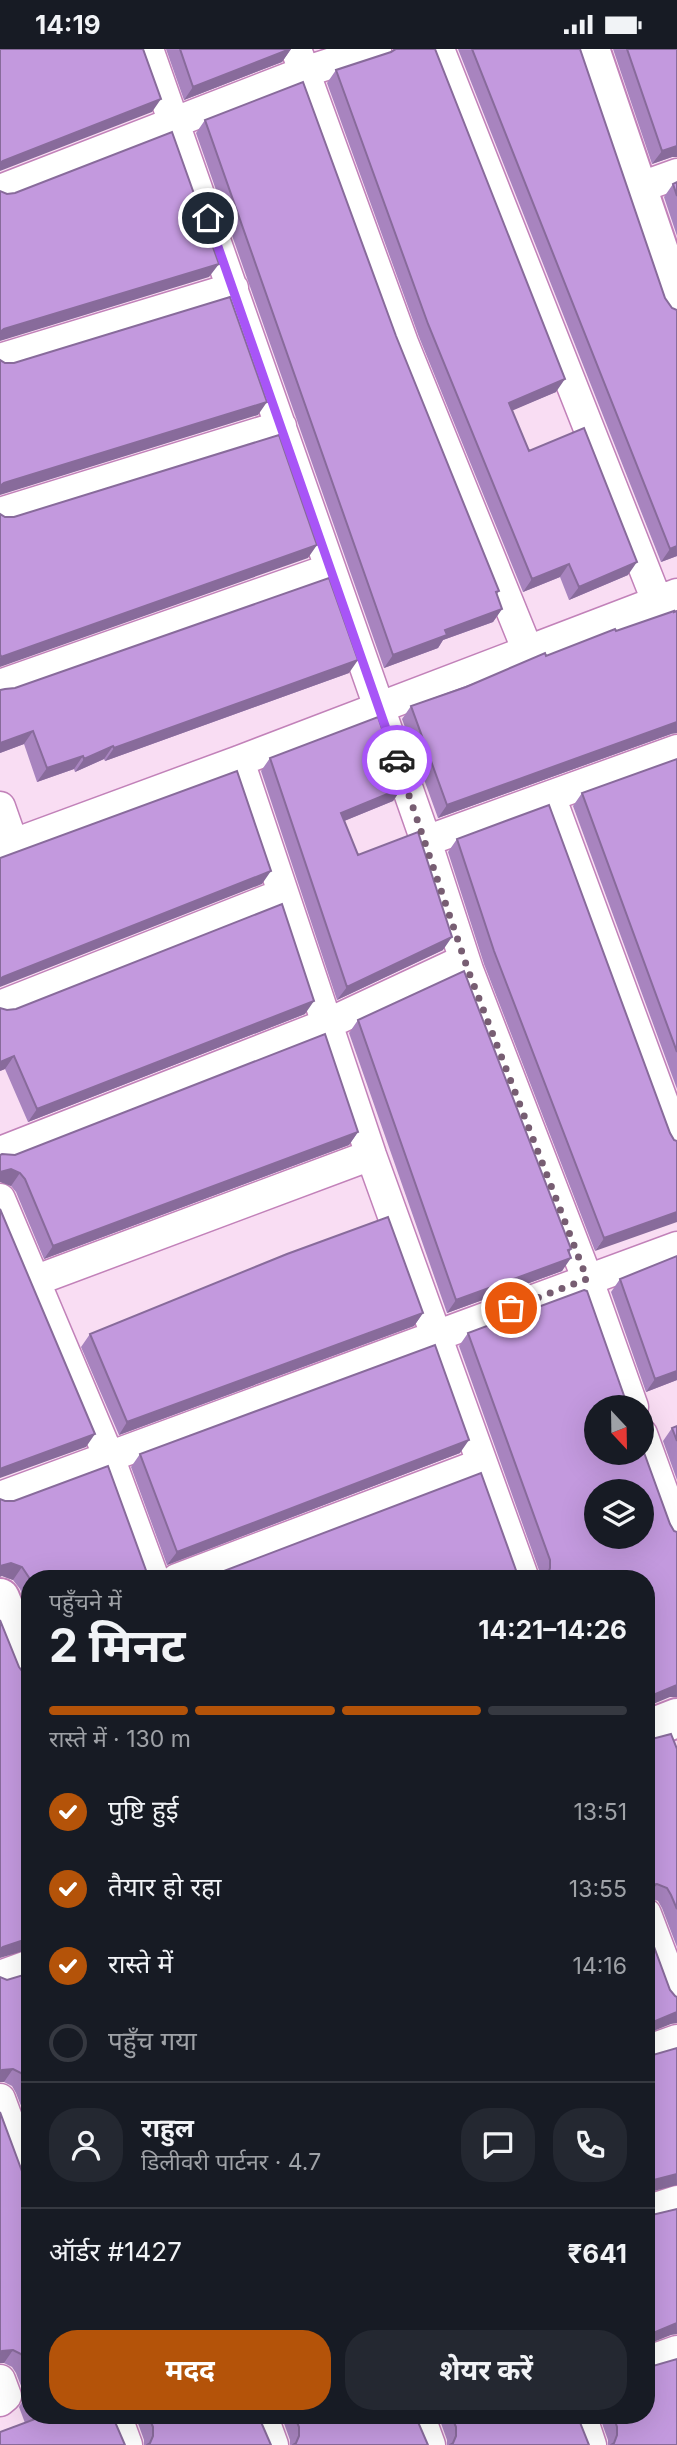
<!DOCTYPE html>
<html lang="hi">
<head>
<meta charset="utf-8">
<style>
	:root { --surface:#171b24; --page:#242831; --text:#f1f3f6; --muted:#9ea1a6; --line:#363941; --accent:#b45309 }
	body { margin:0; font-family:Inter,"Noto Sans Devanagari",sans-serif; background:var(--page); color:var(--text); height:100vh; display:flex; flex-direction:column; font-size:26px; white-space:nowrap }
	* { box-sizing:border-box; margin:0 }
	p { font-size:23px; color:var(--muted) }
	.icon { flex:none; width:38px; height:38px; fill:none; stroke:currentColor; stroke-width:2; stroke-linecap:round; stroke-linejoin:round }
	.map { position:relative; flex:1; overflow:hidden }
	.details { position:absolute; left:21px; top:1521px; width:634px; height:854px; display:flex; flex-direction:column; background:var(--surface); border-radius:28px; box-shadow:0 7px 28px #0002 }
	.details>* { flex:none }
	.needle { width:46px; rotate:158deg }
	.fabs { position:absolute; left:584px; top:1346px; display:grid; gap:14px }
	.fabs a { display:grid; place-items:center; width:70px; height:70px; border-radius:50%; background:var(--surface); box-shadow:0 7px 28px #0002; font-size:35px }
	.pin { position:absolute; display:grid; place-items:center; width:60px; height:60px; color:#fff; margin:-30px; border:4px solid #fff; border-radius:50%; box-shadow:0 2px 7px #0007 }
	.courier { position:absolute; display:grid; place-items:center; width:70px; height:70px; margin:-35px; border:5px solid #a855f7; border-radius:50%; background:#fff; color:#222; box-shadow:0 2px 9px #0007 }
	.head em { font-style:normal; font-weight:700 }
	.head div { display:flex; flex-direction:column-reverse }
	.head { display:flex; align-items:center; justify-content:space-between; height:119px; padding:0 28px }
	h1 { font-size:46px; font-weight:700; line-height:52px }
	.bar { display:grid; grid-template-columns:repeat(4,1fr); gap:10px 7px; align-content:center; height:84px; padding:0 28px }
	.bar i { height:9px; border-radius:5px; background:var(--line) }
	.bar .selected { background:var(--accent) }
	.bar p { grid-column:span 4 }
	.line { display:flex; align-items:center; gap:18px; padding:0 28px; border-top:2px solid var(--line) }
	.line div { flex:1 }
	.round { display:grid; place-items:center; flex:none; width:74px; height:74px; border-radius:28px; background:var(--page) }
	ol { padding:0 28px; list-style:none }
	li { display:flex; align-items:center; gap:21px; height:77px }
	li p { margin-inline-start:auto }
	li .icon { padding:7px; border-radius:50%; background:var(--accent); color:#fff; stroke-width:4 }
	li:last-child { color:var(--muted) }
	li i { width:38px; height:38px; border:4px solid var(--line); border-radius:50% }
	.cta { display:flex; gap:14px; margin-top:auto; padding:14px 28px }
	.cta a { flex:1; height:80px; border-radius:28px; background:var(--accent); color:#fff; font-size:28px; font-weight:700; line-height:80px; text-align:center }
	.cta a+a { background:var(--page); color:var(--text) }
	.status { display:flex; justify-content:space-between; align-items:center; height:49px; padding:0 35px; background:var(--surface); direction:ltr }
	.status svg { height:19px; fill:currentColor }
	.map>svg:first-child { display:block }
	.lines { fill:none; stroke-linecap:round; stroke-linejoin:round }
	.street-casing { stroke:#c282b9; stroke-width:33 }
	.secondary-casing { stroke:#c282b9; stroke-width:42 }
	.street { stroke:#fff; stroke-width:30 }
	.secondary { stroke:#fff; stroke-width:38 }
	.wall { fill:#a884bf }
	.shaded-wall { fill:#886b9b }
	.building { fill:#c399de; stroke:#886b9b; stroke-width:2; fill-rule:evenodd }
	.done { stroke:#775d72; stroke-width:7; stroke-dasharray:0 12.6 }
	.route { stroke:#a855f7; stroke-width:9 }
</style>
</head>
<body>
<div class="status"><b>14:19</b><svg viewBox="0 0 49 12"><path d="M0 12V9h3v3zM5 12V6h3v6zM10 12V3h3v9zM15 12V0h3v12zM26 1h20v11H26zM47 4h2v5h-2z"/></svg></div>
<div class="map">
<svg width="677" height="2396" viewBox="0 0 677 2396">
	<rect width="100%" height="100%" fill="#f9ddf3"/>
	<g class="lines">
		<g class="street-casing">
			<path id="street" d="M148 0 426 792 468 921 590 1237 633 1358
				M296 0 403 294 527 600
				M439 0 657 552
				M638 139 677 125
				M0 141 304 23 376 0
				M0 310 233 239
				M0 464 281 377
				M0 636 330 520
				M239 712 371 1106 524 1530
				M550 747 677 1091
				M0 758 13 795
				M426 792 677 701
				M0 800 239 712 677 545
				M0 957 283 845
				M0 1103 327 975 464 911
				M0 1150 109 1408 154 1530
				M34 1232 371 1106
				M642 1385 677 1482
				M0 1448 677 1198
				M177 1530 481 1415
				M646 1865 677 1947
				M0 1927 30 1916
				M646 2002 677 1991
				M0 2050 30 2131
				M646 2162 677 2152
				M646 2313 677 2302
				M0 2331 6 2347 0 2352
				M116 2366 127 2396
				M262 2366 273 2396
				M419 2366 430 2396
				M581 2366 591 2396"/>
		</g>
		<g class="secondary-casing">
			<path id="secondary" d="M590 0 677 255
				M0 1549 30 1622
				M646 1681 677 1669"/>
		</g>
		<use href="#street" class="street"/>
		<use href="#secondary" class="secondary"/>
	</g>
	<path class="wall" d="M166 0H291L282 13 184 51Z
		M393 0H435L556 343 512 361 529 402 628 526 569 551 560 528 523 543 419 288 327 34 336 21 391 3 393 2Z
		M458 0H580L665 249 672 259 677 261V507L661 513Z
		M613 0H677L672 108 652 115Z
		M205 71 396 287 499 542 497 545 502 560 493 573 443 591 438 599 384 619 196 84Z
		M677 133V187L664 148 673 135Z
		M674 563 671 685 438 769 402 670 411 657 616 582Z
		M349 624 105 712 104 710 75 723 74 720 37 733 24 695 0 704V641Z
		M270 709 402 739 393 752 344 772 358 806 443 901 337 951 261 722Z
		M677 710V1040L573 757 582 744Z
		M457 790 674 1091 595 1202 484 915 448 803Z
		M0 959 7 961 305 965 28 1073 5 1020 0 1022Z
		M358 971 571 1200 569 1204 562 1222 447 1264 349 984Z
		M358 1083 349 1096 44 1210 16 1143 11 1137 1 1133 15 1106Z
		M620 1230 677 1331 646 1343 611 1243Z
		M423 1264 414 1277 119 1386 81 1298 90 1285Z
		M468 1284 670 1475 674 1482 677 1483V1648H670L646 1530H541L540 1524 459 1297Z
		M677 1377V1431L663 1392 672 1379Z
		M460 1404 167 1516 131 1418 140 1405Z
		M0 1450 147 1524 30 1530V1564L20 1540 13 1531 2 1527Z
		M677 1700V1898L662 1859 658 1852 648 1848Z
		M30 1924V2080L16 2044 12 2037 4 2033H0V1928L7 1931Z
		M0 2063 23 2125 30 2132V2366H112L25 2374 19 2358 23 2351V2342L16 2324 12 2318 4 2314H0Z
		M653 2317 677 2396H608V2391L599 2366H646Z
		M135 2366H258L271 2396H144V2391Z
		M281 2366H415L428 2396H290V2391Z
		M438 2366H577L589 2396H447V2391Z"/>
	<path class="shaded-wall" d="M291 0 282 13 184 51 193 38Z
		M161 50 152 63 0 122V114L3 112Z
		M677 97V108H672L652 115 662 102Z
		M219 215 209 228 0 292V283L4 280Z
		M565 330 556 343 500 367 509 354Z
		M267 353 258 366 0 446V437L4 434Z
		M317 496 308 509 0 618V609L1 608Z
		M677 497V507L661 513 670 500Z
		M637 513 628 526 569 551 579 538Z
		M569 515 560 528 523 543 532 530Z
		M502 560 493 573 443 591 438 599 384 619 393 606 445 581Z
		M358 611 349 624 105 712 114 699Z
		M677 673V684L671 685 438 769 447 756Z
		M33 682 24 695 0 704V694Z
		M113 697 104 710 75 723 84 710Z
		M83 707 74 720 37 733 47 719Z
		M402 739 393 752 332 777 341 764Z
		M271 822 262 835 0 938V930L3 928Z
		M452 888 443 901 337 951 347 938Z
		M314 952 305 965 28 1073 37 1060Z
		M14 1007 5 1020 0 1022V1013Z
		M358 1083 349 1096 44 1210 53 1197Z
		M11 1120 20 1124 11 1137 0 1133V1123Z
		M677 1163V1173L595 1202 604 1189Z
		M571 1200 563 1212 571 1209 562 1222 447 1264 456 1251Z
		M423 1264 414 1277 119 1386 127 1373Z
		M677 1322V1331L646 1343 655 1330Z
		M95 1385 86 1398 0 1429V1421L2 1419Z
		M469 1391 460 1404 167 1516 177 1503Z
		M11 1514 22 1518 13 1531 2 1527 0 1528V1517Z
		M677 1636V1648H670L646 1658V1649Z
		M657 1835 648 1848H646V1838L648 1836Z
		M30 1889V1900L0 1909V1900L3 1898Z
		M677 1963V1974L671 1975 646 1985V1976Z
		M13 2020 4 2033H0V2023L2 2021Z
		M677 2125V2136L646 2144V2135L650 2132Z
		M677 2274V2285L671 2286 646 2296V2287Z
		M13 2301 4 2314H0V2304L2 2302Z"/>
	<path class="building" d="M0 0H143L161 50 3 112 0 114Z
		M180 0H290L193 38Z
		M396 0H435L565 330 509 354 529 402 584 379 637 513 579 538 569 515 532 530 428 275 336 21 391 3Z
		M472 0H580L665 249 672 259 677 261V497L670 500Z
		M627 0H677V97L662 102Z
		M303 33 396 287 499 542 496 543 502 560 445 581 447 586 393 606 205 71Z
		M172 83 219 215 4 280 0 283V142L7 145 15 144Z
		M677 133V147L673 135Z
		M230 248 267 353 4 434 0 437V311L5 314H14Z
		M279 386 317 496 1 608 0 605V465L5 468H14Z
		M329 529 358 611 114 699 113 697 84 710 83 707 47 719 33 682 0 694V641L5 640 15 639Z
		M674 562V563L677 562V673L447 756 411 657 466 638 545 604 546 607 615 580 616 582Z
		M378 668 402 739 341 764 358 806 418 783 452 888 347 938 270 709Z
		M677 710V1003L582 744Z
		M237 722 271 822 3 928 0 930V809Z
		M549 756 670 1084 674 1091 677 1092V1163L604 1189 494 902 457 790Z
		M282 855 314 952 37 1060 14 1007 0 1013V959L7 961 16 960Z
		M464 922 571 1200 568 1201 571 1209 456 1251 358 971Z
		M325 985 358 1083 53 1197 25 1130 20 1124 11 1120 0 1123V1106L2 1105 15 1106Z
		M0 1160 95 1385 2 1419 0 1421Z
		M388 1168 423 1264 127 1373 90 1285 287 1205Z
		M677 1207V1322L655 1330 620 1230Z
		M584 1241 587 1242 628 1358H597V1404H642V1398L670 1475 674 1482 677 1483V1636L646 1649V1530H544L547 1528 550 1519V1511L468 1284ZM597 1442H642V1488H597Z
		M435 1296 469 1391 177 1503 140 1405Z
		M677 1377V1392L672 1379Z
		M108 1417 147 1524 151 1530H30L22 1518 11 1514 0 1517V1450L5 1452H14Z
		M481 1424 517 1524 521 1530H203Z
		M0 1571 19 1618 26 1627 30 1628V1889L3 1898 0 1900Z
		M671 1685 677 1700V1860L671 1846 667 1839 657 1835 648 1836 646 1838V1687L652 1690Z
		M646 1876 670 1941 675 1947 677 1948V1963L646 1976Z
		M30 1924V2042L26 2031 21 2024 13 2020 2 2021 0 2023V1928L7 1931Z
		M677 1999V2125L650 2132 646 2135V2003L653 2006Z
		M0 2063 23 2125 30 2132V2324L25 2311 21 2305 13 2301 2 2302 0 2304Z
		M677 2160V2274L646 2287V2163L652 2166Z
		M677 2310V2396H611L614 2394 617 2386V2378L613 2366H646V2314L653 2317Z
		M37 2366H112L125 2396H0V2383L38 2369Z
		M148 2366H258L271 2396H147L150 2394 153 2387V2378Z
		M294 2366H415L428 2396H293L296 2394 299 2387V2378Z
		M451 2366H577L589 2396H450L453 2394 456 2387V2378Z"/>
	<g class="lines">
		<path class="done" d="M397 711 468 921 587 1230 511 1259"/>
		<path class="route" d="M208 169 397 711"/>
	</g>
</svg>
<div class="fabs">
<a><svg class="needle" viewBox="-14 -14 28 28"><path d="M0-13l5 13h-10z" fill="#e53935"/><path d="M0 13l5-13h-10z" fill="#9ea1a6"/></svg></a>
<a><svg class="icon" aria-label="layers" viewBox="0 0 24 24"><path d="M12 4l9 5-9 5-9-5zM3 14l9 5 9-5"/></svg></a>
</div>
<div class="pin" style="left:511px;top:1259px;background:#ea580c"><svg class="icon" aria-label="bag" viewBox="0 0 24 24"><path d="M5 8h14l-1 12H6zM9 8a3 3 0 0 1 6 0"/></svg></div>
<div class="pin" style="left:208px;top:169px;background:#1f2937"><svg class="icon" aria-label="home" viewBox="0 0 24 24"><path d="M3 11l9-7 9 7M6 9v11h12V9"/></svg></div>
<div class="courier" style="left:397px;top:711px"><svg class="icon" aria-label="car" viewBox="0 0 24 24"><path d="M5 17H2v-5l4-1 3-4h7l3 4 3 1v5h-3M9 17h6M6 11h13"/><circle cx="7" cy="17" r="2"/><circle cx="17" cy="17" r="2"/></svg></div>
<section class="details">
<div class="head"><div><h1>2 मिनट</h1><p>पहुँचने में</p></div><em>14:21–14:26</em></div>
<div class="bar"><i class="selected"></i><i class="selected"></i><i class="selected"></i><i></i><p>रास्ते में · 130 m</p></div>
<ol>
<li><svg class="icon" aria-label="check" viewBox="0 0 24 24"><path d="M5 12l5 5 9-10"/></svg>पुष्टि हुई<p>13:51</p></li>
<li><svg class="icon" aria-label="check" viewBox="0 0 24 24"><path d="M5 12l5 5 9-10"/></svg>तैयार हो रहा<p>13:55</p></li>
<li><svg class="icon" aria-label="check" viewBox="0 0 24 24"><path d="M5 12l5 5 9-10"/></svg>रास्ते में<p>14:16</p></li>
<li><i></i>पहुँच गया</li>
</ol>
<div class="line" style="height:126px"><a class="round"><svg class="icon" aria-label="person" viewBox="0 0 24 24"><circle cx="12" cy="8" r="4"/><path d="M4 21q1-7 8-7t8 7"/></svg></a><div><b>राहुल</b><p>डिलीवरी पार्टनर · 4.7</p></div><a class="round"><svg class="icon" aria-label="chat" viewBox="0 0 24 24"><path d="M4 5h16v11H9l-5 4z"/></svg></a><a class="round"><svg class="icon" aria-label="phone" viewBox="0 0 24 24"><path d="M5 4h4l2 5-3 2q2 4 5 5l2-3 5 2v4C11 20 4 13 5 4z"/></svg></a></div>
<div class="line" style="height:91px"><div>ऑर्डर #1427</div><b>₹641</b></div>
<div class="cta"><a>मदद</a><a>शेयर करें</a></div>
</section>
</div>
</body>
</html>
